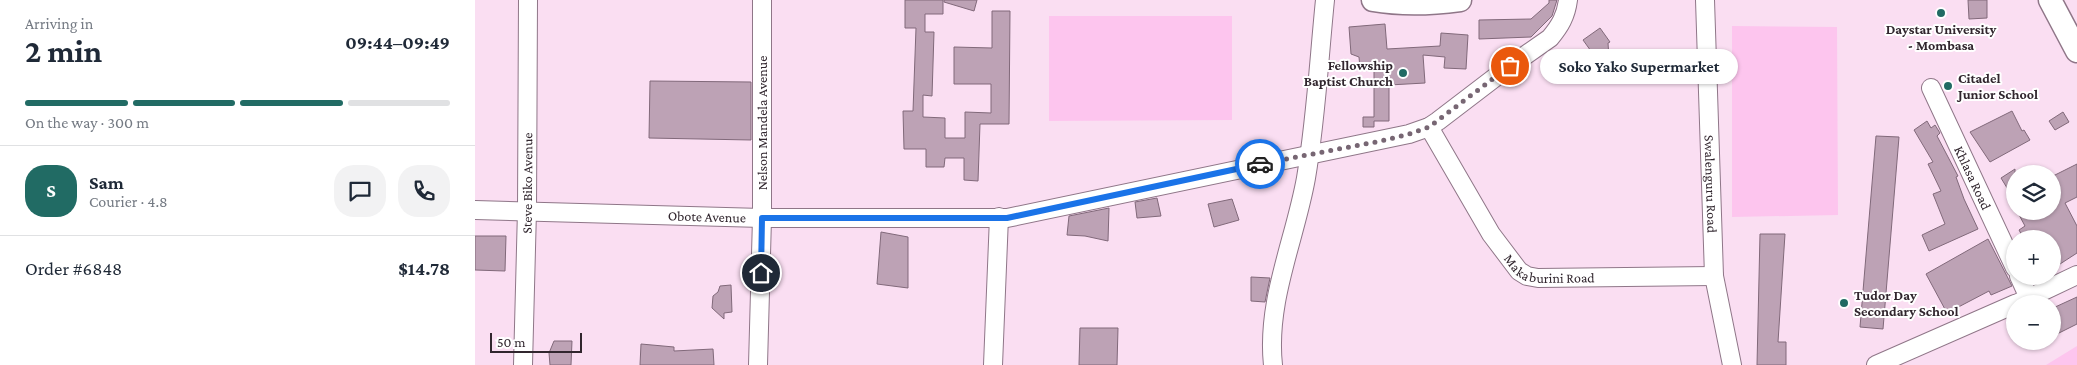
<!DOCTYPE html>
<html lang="en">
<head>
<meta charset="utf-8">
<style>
	:root { --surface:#fff; --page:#f2f2f3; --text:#1f2937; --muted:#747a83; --line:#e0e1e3; --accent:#216b64 }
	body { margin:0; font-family:"Crimson Pro",serif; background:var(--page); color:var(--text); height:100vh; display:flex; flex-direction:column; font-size:19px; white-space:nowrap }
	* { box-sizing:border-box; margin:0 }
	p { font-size:16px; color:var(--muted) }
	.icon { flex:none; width:28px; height:28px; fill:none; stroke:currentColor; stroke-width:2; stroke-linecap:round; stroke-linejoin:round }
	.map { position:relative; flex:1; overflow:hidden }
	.drawer { display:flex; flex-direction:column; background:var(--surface); width:475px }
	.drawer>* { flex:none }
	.tools { position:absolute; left:1531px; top:165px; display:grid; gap:10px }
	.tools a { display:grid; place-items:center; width:55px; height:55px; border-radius:50%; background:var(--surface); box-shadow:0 1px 4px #0004; font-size:25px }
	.scale { position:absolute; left:15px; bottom:12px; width:92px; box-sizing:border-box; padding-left:5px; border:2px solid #31262e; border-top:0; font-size:14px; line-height:18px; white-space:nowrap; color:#31262e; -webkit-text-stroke:4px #fff; paint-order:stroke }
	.pin { position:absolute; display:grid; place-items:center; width:42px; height:42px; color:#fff; margin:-21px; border:2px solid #fff; border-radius:50%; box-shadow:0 1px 5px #0007 }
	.courier { position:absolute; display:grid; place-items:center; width:50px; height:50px; margin:-25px; border:4px solid #1a73e8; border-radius:50%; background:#fff; color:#222; box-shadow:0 1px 6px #0007 }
	.bubble { position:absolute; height:35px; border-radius:18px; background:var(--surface); box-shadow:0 1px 4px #0004; font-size:16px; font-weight:700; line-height:35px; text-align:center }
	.summary em { font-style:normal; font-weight:700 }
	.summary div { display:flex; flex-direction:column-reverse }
	.summary { display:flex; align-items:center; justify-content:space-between; height:85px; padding:0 25px }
	h1 { font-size:32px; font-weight:700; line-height:38px }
	.bar { display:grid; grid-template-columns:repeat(4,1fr); gap:8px 5px; align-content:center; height:60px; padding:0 25px }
	.bar i { height:6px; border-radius:4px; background:var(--line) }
	.bar .on { background:var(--accent) }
	.bar p { grid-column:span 4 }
	.line { display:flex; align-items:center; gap:12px; padding:0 25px; border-top:1px solid var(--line) }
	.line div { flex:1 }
	.round { display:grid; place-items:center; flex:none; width:52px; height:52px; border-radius:20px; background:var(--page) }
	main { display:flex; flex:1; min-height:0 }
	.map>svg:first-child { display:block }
	.green { fill:#fdc5ee }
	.building { fill:#bda2b5; stroke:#81697a }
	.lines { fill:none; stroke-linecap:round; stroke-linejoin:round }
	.minor-casing { stroke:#8f7688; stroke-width:20 }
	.major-casing { stroke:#8f7688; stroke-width:25 }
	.minor { stroke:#fff; stroke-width:18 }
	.major { stroke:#fff; stroke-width:22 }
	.done { stroke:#776673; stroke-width:5; stroke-dasharray:0 9 }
	.route { stroke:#1a73e8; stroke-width:6 }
	.poi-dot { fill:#216b64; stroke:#fff; stroke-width:2 }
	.labels { text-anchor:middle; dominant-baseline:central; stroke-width:4; stroke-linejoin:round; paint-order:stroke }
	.poi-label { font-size:14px; font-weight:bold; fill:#31262e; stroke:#fff; text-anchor:start }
	.street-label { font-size:14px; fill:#31262e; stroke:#fff }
</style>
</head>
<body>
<main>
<section class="drawer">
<div class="summary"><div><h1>2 min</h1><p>Arriving in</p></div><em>09:44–09:49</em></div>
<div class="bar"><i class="on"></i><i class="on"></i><i class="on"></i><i></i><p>On the way · 300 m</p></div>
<div class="line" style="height:90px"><b class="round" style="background:var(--accent);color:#fff">S</b><div><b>Sam</b><p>Courier · 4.8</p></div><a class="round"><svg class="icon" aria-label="chat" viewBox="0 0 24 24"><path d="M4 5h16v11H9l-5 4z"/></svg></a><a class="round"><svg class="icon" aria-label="phone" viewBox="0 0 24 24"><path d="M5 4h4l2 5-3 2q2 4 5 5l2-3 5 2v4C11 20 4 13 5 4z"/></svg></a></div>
<div class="line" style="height:65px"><div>Order #6848</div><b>$14.78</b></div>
</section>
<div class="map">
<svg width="1602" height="365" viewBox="0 0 1602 365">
	<rect width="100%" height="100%" fill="#fadef2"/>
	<path class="green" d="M574 16H757V120L574 121Z
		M1257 26 1362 27 1363 215 1257 217Z
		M1602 346V365H1571Z"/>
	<path class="building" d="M430 0H468V14H450V32H459L457 96 448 95V117L470 118V138H490V112L516 113V84H479V47L517 48V11H535L534 124H505L503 181 489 180V158H470L469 167H451V149H429L428 111H438L441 28H430Z
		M469 0H502L499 11 469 2Z
		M1074 0H1082L1077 16 1056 37 1004 39V20L1056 19 1074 3Z
		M1493 0H1512V18L1494 19Z
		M910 24 912 49 965 46 966 33 993 35 991 69 969 68 970 57 948 55 950 83 914 85V121H899V127H888V117H899V68L885 69 884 57 876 54 874 27Z
		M1125 28 1135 42 1133 43 1134 58 1126 65 1108 40Z
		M175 81 276 82V140L174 138Z
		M1537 111 1547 131 1549 130 1555 140 1515 162 1495 132Z
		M1588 112 1594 122 1580 130 1574 121Z
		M1452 121 1456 128 1460 125 1465 133 1462 136 1483 176 1481 177 1489 199 1503 229 1454 251 1447 235 1470 224 1458 194 1466 191 1453 164 1458 162 1439 130Z
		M1401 136 1424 137 1408 329 1385 327Z
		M1602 164V197L1590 203 1602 226V253L1585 264 1578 251V239H1549L1544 230 1550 226 1542 211H1578V176Z
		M1540 169V201L1526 178Z
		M682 198 686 216 662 218 660 202Z
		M757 199 764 220 739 227 733 204Z
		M634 208 633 241 610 236 592 235 594 216Z
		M406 232 433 237V288L402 284Z
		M1285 234H1310L1303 342H1311V365H1282Z
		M0 236H31L30 271 0 270Z
		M1513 239 1537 286 1516 295 1514 291 1472 313 1451 274Z
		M776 277 795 278 790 302 776 301Z
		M256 285 257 312 249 313V319L237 308 238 296 243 292 245 286Z
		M1602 297V324L1578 336V308Z
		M605 328H643L642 365H604Z
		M79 341H97L96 365H75L74 353Z
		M166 344 199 347V351L238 349 239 365H165Z"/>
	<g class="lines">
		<g class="minor-casing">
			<g id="minor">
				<path id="s1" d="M1230 0 1239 276 1257 365"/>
				<path id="s2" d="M1456 88 1540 268"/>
				<path id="s3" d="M954 127 1016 234 1044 271 1052 276 1063 278 1239 276"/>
				<path id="s4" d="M0 210 287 218H532L934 134 954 127 963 121 1035 66 1075 38C1085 26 1091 16 1093 0"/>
				<path d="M1544 276 1554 298"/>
				<path d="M1541 304 1602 275"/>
				<path id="s5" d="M48 365 52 210 53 0"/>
				<path d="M283 365 287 218V0"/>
				<path d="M518 365 524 217"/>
				<path d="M798 365C791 301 820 240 831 178 841 119 844 59 850 0"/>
				<path d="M1401 365 1540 304"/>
			</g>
		</g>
		<g class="major-casing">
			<path id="major" d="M898 0C927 5 956 4 985 0
				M1575 0 1602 51"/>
		</g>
		<use href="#minor" class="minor"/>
		<use href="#major" class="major"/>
	</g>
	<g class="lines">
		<path class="done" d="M785 164 906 141 934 134 954 127 1035 66"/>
		<path class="route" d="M286 273 287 218H532L785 164"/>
	</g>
	<g class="poi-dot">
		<circle cx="1466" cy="13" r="5"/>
		<circle cx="928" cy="73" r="5"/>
		<circle cx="1473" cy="86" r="5"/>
		<circle cx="1369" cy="303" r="5"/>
	</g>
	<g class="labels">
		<g class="poi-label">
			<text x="1466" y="29" text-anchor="middle">Daystar University<tspan x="1466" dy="16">- Mombasa</tspan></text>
			<text x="918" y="65" text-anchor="end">Fellowship<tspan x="918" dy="16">Baptist Church</tspan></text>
			<text x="1483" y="78">Citadel<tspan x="1483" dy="16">Junior School</tspan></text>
			<text x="1379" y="295">Tudor Day<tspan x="1379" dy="16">Secondary School</tspan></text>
		</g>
		<g class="street-label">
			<text transform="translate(287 123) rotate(-90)">Nelson Mandela Avenue</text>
			<text stroke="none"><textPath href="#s2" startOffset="99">Khlasa Road</textPath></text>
			<text stroke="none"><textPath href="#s5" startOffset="182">Steve Biko Avenue</textPath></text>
			<text stroke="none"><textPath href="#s1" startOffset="184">Swalenguru Road</textPath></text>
			<text stroke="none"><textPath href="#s4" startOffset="232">Obote Avenue</textPath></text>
			<text stroke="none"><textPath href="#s3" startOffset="199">Makaburini Road</textPath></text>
		</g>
	</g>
</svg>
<div class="tools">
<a><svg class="icon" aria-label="layers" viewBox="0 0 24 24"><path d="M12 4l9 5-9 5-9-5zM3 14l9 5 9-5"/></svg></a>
<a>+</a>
<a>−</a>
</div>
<div class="scale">50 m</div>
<div class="pin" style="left:1035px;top:66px;background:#ea580c"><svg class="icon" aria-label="bag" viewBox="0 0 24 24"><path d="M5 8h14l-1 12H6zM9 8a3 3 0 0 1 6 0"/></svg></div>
<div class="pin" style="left:286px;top:273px;background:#1f2937"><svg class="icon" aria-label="home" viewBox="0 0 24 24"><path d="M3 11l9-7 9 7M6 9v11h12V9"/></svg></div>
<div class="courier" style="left:785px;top:164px"><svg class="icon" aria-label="car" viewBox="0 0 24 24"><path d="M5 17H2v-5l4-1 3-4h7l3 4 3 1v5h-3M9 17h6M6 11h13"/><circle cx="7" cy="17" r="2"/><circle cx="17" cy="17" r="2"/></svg></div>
<div class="bubble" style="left:1065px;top:49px;width:198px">Soko Yako Supermarket</div>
</div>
</main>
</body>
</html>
